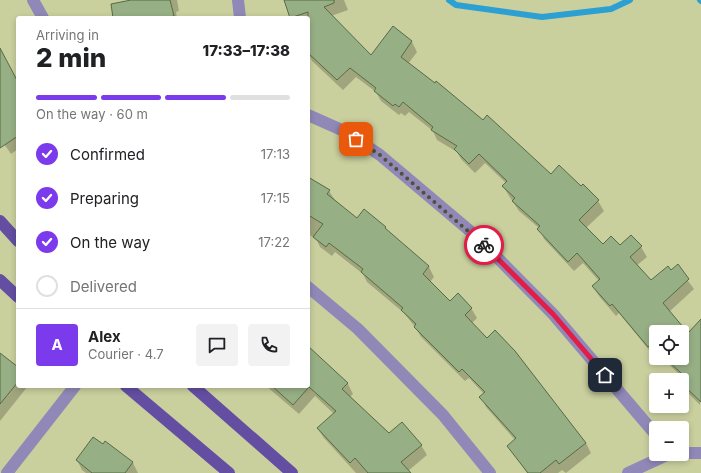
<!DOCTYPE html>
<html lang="en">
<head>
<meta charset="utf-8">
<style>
	:root { --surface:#fff; --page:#f2f2f2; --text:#202124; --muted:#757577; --line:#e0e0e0; --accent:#7c3aed }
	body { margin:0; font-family:Inter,sans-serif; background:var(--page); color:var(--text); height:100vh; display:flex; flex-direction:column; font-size:15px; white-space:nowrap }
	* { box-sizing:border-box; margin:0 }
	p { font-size:13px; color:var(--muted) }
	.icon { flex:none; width:22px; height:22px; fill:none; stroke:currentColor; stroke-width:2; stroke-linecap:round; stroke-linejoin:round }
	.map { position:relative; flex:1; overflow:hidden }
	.sheet { position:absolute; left:16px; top:16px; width:294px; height:372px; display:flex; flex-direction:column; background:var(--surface); border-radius:4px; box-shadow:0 2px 6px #0003 }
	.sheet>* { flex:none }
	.fabs { position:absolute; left:649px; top:325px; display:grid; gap:8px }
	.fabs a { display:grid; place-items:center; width:40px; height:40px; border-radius:4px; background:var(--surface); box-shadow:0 2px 6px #0003; font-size:20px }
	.pin { position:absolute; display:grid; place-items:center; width:34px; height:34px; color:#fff; margin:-17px; border-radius:8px; box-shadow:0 2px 6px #0006 }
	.courier { position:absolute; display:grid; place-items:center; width:40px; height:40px; margin:-20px; border:3px solid #e11d48; border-radius:50%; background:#fff; color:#222; box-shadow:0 1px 5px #0007 }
	.head em { font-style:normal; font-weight:800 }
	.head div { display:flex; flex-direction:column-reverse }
	.head { display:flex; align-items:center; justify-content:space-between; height:68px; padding:0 20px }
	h1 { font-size:26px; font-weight:800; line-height:30px }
	.bar { display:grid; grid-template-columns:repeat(4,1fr); gap:6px 4px; align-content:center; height:48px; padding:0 20px }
	.bar i { height:5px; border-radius:3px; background:var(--line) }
	.bar .selected { background:var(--accent) }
	.bar p { grid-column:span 4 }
	.line { display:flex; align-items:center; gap:10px; padding:0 20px; border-top:1px solid var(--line) }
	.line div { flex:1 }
	.round { display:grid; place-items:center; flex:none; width:42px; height:42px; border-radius:4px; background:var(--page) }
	ol { padding:0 20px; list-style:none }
	li { display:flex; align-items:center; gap:12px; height:44px }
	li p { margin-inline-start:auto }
	li .icon { padding:4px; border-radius:50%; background:var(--accent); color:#fff; stroke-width:4 }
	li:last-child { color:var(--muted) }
	li i { width:22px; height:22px; border:2px solid var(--line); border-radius:50% }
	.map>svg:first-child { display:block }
	.shadow { fill:#0003 }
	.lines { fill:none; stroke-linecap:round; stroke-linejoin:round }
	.stream { stroke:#2ca0d2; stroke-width:6 }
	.building { fill:#97af85; stroke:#566c45 }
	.minor { stroke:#9088b7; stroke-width:12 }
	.major { stroke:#634ea2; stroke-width:12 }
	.done { stroke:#4f5238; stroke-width:4; stroke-dasharray:0 7.2 }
	.route { stroke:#e11d48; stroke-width:5 }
</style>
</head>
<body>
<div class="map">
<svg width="701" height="473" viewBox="0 0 701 473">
	<rect width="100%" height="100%" fill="#cacf9e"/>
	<path class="shadow" d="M135 0H177L179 11 176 12 177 18H114Z
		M286 0H344L348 10 331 16 371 57 393 28 412 42 417 52 408 64 551 175 581 187 583 185 598 201 604 211 586 228 603 245 641 247 647 257 636 266 651 282 671 271 677 266 694 289 669 312 688 334 701 320 700 405 683 388 682 380 677 378 680 375 662 358H682V332H656V354L654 356 619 313 616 316 599 296 593 287 599 281 583 263 574 271 544 239 539 228 519 211 509 196 503 186 506 183 485 163 475 173 461 159 457 152 437 140 433 131 409 112 405 116 401 113 399 115 381 101 376 92 356 77 343 90 312 61 308 53V18H292Z
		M0 54 18 83V149L11 154 0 138Z
		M308 178 329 191 335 200 357 220 385 227 388 231 429 267 434 277 430 282 450 302 471 308 477 318 471 324 486 340 514 351 586 443 591 453 566 473 562 470 558 473H527L508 446 515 440 486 407 481 397 484 394 469 378 465 381 421 337 415 327 404 313 367 282 363 274 335 252 332 256 320 247 316 239 308 234Z
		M313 352 348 384 353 394 350 397 389 434 421 445 427 455 408 471 410 473H356L324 438 318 429 334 414 315 396 299 414 266 386H308V356Z
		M0 354 18 368V386H28L0 421Z
		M105 443 133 463 138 473H86L82 470 77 460Z"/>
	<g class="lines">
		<path class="stream" d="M449 0 456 5 542 17 611 9 630 0
			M700 0 701 1"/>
	</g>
	<path class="building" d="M131 0H170L174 16 164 18H113L111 4Z
		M284 0H334V3L324 7 371 55 393 26 412 41 401 57 435 83 436 81 483 120 487 115 551 174 559 165 581 186 583 184 599 200 579 220 603 244 611 236 620 245 631 235 642 246 630 257 651 280 668 266 671 270 678 264 689 279 663 303 688 333 701 319V402L682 384V380L676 378 681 373 665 358H682V332H656V349L651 344 648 347 612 304 610 306 592 286 600 279 577 253 568 262 537 229 540 226 512 201 515 198 502 186 507 181 479 154 469 164 454 149 457 146 431 130 433 127 403 102 399 107 395 104 393 106 374 91 376 88 350 68 337 80 308 53V12L290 18Z
		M0 48 18 82V136L0 148Z
		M308 177 330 190 327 194 357 218 364 209 386 227 385 228 429 266 423 274 450 301 458 293 472 308 465 315 487 338 495 330 515 351 586 443 559 464 556 460 540 473H528L507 446 516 438 479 397 485 392 462 369 459 372 414 327 416 324 401 310 403 308 361 272 363 269 329 243 326 247 313 237 323 224 308 215Z
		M308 346 348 383 342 389 389 433 402 422 422 445 401 462 411 473H368L355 458 350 463 317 428 336 411 309 387 293 405 272 386H308Z
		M0 353 18 367V382L0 404Z
		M93 437 103 444 105 441 133 462 125 473H92L76 460Z"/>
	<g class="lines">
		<path class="minor" d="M33 0 43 18
			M238 0 240 18
			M308 115 344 131 380 155 476 236 553 314 656 435
			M308 287 358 329 443 415 490 473
			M682 453H701
			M7 473 75 386
			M628 473 669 454"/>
		<path class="major" d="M0 221 18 241
			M0 280 18 297
			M126 386 229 473
			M193 386 292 473"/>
	</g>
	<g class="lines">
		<path class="done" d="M356 139 380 155 484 245"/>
		<path class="route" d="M484 245 553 314 605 375"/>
	</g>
</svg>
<div class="fabs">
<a><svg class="icon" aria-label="locate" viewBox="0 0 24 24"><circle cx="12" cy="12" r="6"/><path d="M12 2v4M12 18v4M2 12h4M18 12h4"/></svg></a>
<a>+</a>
<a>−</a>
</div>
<div class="pin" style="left:356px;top:139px;background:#ea580c"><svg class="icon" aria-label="bag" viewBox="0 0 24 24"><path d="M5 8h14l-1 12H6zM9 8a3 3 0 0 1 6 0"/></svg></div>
<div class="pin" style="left:605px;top:375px;background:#1f2937"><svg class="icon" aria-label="home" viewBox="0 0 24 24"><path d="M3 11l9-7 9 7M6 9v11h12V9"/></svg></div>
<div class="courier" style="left:484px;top:245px"><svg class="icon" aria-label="bike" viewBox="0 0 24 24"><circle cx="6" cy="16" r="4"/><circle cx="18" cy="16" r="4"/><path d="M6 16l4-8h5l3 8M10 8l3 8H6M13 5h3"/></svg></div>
<section class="sheet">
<div class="head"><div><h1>2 min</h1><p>Arriving in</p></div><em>17:33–17:38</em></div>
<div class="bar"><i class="selected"></i><i class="selected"></i><i class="selected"></i><i></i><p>On the way · 60 m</p></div>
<ol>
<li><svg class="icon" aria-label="check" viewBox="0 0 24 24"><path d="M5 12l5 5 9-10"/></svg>Confirmed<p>17:13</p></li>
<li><svg class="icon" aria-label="check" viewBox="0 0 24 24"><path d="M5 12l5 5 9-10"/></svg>Preparing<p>17:15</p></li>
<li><svg class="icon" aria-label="check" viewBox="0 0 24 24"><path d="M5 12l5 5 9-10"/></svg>On the way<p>17:22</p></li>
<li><i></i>Delivered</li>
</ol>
<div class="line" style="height:72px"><b class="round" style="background:var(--accent);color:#fff">A</b><div><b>Alex</b><p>Courier · 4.7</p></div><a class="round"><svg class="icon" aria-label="chat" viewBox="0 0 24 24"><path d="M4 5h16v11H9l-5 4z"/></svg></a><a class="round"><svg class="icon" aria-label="phone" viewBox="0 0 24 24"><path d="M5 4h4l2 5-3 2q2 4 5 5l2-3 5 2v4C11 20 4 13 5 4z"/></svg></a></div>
</section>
</div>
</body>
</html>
